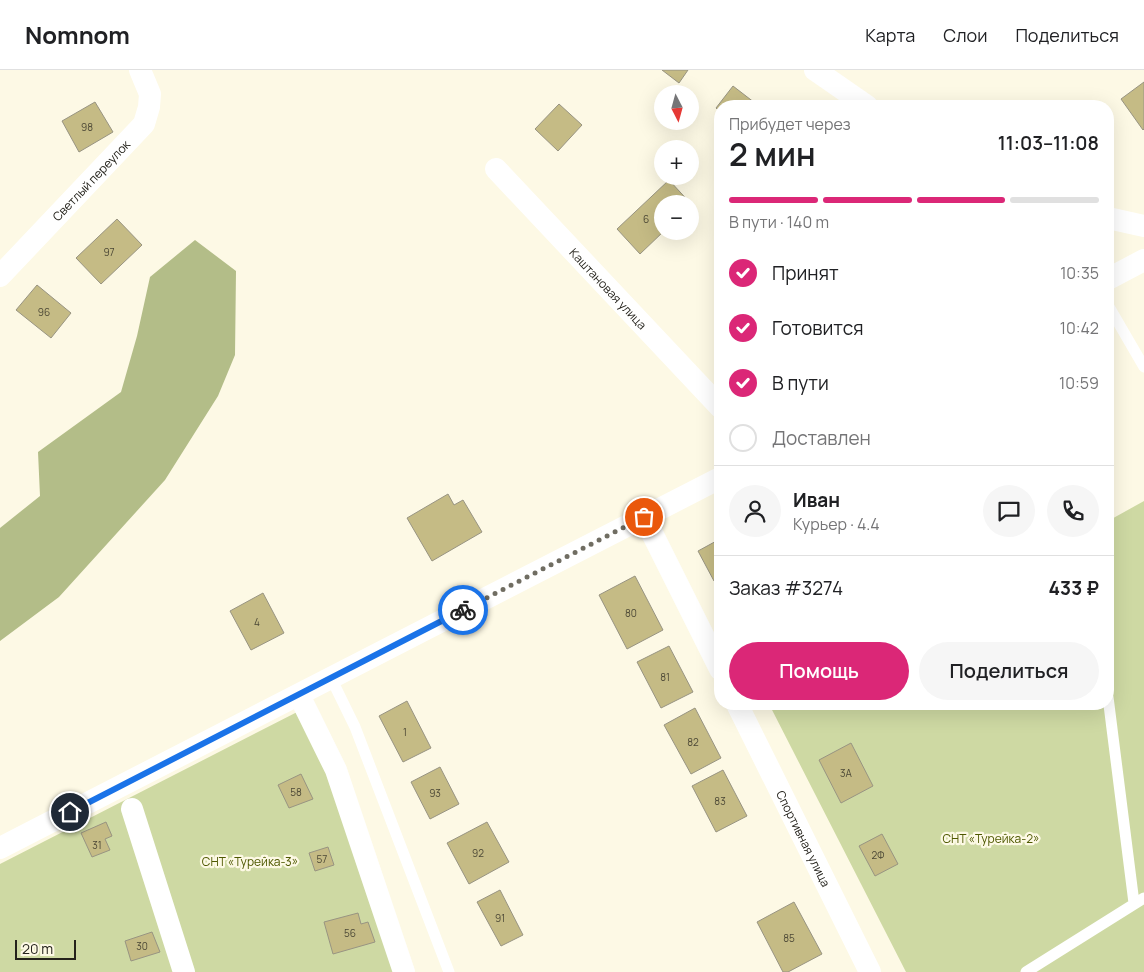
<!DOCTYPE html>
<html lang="ru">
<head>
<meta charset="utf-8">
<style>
	:root { --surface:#fff; --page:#f6f6f6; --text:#202124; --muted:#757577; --line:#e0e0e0; --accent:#db2777 }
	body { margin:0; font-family:Manrope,sans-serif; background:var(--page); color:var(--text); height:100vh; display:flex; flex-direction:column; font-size:19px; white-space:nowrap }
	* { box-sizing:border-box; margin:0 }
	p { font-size:16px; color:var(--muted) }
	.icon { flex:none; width:28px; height:28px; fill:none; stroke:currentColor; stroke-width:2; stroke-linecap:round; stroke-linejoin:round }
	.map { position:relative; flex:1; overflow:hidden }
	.panel { position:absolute; left:714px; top:30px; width:400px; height:610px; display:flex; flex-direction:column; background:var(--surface); border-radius:20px; box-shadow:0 5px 20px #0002 }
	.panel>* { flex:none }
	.needle { width:32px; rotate:174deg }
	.buttons { position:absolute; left:654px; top:15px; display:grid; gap:10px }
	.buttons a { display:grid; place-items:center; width:45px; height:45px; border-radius:50%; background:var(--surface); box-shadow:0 5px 20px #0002; font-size:25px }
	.scale { position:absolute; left:15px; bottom:12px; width:61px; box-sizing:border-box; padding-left:5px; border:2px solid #24221b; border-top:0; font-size:14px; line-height:18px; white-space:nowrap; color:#24221b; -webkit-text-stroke:4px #fdf9e5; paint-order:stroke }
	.pin { position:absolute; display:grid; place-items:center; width:42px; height:42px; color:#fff; margin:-21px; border:2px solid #fff; border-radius:50%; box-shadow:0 1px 5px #0007 }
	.courier { position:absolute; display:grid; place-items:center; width:50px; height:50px; margin:-25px; border:4px solid #1a73e8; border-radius:50%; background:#fff; color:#222; box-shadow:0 1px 6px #0007 }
	.overview em { font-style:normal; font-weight:600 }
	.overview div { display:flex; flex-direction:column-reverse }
	.overview { display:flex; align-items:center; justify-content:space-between; height:85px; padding:0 15px }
	h1 { font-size:32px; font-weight:600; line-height:38px }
	.bar { display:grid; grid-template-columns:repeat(4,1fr); gap:8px 5px; align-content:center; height:60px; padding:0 15px }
	.bar i { height:6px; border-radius:4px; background:var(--line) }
	.bar .on { background:var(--accent) }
	.bar p { grid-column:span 4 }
	.line { display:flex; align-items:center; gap:12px; padding:0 15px; border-top:1px solid var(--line) }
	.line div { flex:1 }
	.round { display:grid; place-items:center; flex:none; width:52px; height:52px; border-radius:26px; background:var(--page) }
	ol { padding:0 15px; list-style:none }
	li { display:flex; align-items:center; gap:15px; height:55px }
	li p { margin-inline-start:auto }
	li .icon { padding:5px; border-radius:50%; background:var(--accent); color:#fff; stroke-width:4 }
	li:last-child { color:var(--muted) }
	li i { width:28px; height:28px; border:2px solid var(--line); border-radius:50% }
	.button { display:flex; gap:10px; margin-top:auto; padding:10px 15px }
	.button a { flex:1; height:58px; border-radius:30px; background:var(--accent); color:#fff; font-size:20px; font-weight:600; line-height:58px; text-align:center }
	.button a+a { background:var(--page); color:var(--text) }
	header { display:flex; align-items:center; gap:30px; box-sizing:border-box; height:70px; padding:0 25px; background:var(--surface); border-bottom:1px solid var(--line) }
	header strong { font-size:24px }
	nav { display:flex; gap:28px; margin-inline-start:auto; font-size:18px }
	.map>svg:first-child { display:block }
	.green { fill:#ced9a3 }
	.forest { fill:#b3bd88 }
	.building { fill:#c5bb85; stroke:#989482 }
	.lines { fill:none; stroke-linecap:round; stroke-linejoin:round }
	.lane { stroke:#fff; stroke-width:11 }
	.street { stroke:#fff; stroke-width:22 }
	.done { stroke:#706d62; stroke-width:5; stroke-dasharray:0 9 }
	.route { stroke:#1a73e8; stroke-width:6 }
	.labels { text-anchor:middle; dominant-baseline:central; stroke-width:4.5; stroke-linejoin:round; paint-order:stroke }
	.number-label { font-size:10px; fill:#4c4836 }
	.street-label { font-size:12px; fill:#24221b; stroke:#fdf9e5 }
	.park-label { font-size:12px; fill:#4e5800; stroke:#fdf9e5 }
</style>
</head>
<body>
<header>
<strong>Nomnom</strong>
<nav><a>Карта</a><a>Слои</a><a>Поделиться</a></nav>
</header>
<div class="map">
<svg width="1144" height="902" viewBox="0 0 1144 902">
	<rect width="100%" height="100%" fill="#fdf9e5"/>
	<path class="green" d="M1144 431V902H906L769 634H1108V451Z
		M305 638 404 902H0V794Z"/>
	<path class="forest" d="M195 170 236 201 235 285 218 326 165 410 59 527 0 571V458L40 426 38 382 121 322 137 266 150 207Z"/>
	<path class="building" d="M662 0H688L679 13Z
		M1144 12V59L1143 60 1121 29Z
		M733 16 755 33 752 36H720V42L716 38Z
		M95 32 113 62 79 82 62 51Z
		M559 34 582 55 558 81 535 59Z
		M669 110 692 135 690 138V134H662V161H664L640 184 617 159Z
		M117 149 142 175 101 214 76 188Z
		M37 215 71 243 51 268 16 240Z
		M448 424 454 435 463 430 482 462 432 491 407 448Z
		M720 469V508L714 511 698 481Z
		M635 506 663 560 627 579 599 525Z
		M263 523 284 563 251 580 230 541Z
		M669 576 693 622 661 638 637 592Z
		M407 631 431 678 403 692 379 646Z
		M695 638 721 688 691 704 664 655Z
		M851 673 873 716 841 733 819 690Z
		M440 697 459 734 430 749 411 712Z
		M723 700 747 746 716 762 692 716Z
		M301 704 313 729 289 738 278 715Z
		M106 752 112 766 105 769 110 780 92 787 81 763Z
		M487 752 509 792 469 814 447 773Z
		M882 764 898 794 875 806 859 776Z
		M328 777 334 795 315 801 309 783Z
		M500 820 523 865 501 876 477 832Z
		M794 832 822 884 788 902H783L757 852Z
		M358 843 361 854 368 852 375 872 333 884 324 852Z
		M152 862 160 882 131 891 125 871Z"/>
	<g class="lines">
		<path class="lane" d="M1108 235 1144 297
			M331 608 355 657 449 902
			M1108 627 1134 833
			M1026 902 1144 828"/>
		<g class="street">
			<path d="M815 0 867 36"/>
			<path id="s1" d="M496 99 720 337"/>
			<path d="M1108 148 1144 156"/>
			<path id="s2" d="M0 206 144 54 149 37 150 24 140 0"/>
			<path d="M1108 209 1144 190"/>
			<path d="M644 447 720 599"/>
			<path d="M299 625 336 700 404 902"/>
			<path id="s3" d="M737 634 870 902"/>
			<path d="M132 739 184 902"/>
			<path d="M0 778 720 408"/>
		</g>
	</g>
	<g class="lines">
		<path class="done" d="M463 540 644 447"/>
		<path class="route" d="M70 742 463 540"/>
	</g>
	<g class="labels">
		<g class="number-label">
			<text x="87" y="57">98</text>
			<text x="646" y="149">6</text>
			<text x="109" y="182">97</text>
			<text x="44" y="242">96</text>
			<text x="631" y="543">80</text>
			<text x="257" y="552">4</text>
			<text x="665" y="607">81</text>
			<text x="405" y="662">1</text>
			<text x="693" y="672">82</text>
			<text x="846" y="703">3А</text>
			<text x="296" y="722">58</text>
			<text x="435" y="723">93</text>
			<text x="720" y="731">83</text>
			<text x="97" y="775">31</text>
			<text x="478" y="783">92</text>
			<text x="878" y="785">2Ф</text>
			<text x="322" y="789">57</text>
			<text x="500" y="848">91</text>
			<text x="350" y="863">56</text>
			<text x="789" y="868">85</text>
			<text x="142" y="876">30</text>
		</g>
		<g class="street-label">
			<text stroke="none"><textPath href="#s2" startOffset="132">Светлый переулок</textPath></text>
			<text stroke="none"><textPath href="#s1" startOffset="164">Каштановая улица</textPath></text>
			<text stroke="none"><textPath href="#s3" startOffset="150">Спортивная улица</textPath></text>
		</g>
		<g class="park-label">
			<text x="991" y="768">СНТ «Турейка-2»</text>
			<text x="250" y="791">СНТ «Турейка-3»</text>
		</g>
	</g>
</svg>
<div class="buttons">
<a><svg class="needle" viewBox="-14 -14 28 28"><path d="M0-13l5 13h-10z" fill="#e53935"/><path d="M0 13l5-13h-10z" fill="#757577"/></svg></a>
<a>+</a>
<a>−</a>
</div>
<div class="scale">20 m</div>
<div class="pin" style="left:644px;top:447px;background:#ea580c"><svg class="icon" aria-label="bag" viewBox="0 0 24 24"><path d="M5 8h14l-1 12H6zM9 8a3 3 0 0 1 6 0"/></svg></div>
<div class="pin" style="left:70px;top:742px;background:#1f2937"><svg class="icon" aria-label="home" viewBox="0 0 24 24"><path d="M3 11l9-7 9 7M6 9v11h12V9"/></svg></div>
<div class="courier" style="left:463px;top:540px"><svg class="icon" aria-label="bike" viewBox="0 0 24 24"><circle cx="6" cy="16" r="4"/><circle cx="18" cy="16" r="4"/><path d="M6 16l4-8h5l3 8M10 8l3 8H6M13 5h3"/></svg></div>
<section class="panel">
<div class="overview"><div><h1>2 мин</h1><p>Прибудет через</p></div><em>11:03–11:08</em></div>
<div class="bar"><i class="on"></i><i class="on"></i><i class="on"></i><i></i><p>В пути · 140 m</p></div>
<ol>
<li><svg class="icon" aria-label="check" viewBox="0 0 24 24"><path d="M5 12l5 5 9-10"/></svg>Принят<p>10:35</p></li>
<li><svg class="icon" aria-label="check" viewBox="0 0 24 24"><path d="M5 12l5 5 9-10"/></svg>Готовится<p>10:42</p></li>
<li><svg class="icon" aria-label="check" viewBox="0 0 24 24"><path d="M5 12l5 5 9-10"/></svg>В пути<p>10:59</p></li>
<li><i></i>Доставлен</li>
</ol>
<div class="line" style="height:90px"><a class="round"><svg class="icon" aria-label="person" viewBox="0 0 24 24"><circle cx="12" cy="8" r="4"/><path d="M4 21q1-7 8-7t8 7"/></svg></a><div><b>Иван</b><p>Курьер · 4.4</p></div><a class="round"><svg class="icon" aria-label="chat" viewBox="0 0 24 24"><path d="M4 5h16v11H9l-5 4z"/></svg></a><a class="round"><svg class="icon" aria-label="phone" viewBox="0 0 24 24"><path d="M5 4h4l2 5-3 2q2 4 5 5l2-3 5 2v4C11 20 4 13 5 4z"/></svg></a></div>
<div class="line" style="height:65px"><div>Заказ #3274</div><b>433 ₽</b></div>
<div class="button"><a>Помощь</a><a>Поделиться</a></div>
</section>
</div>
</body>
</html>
